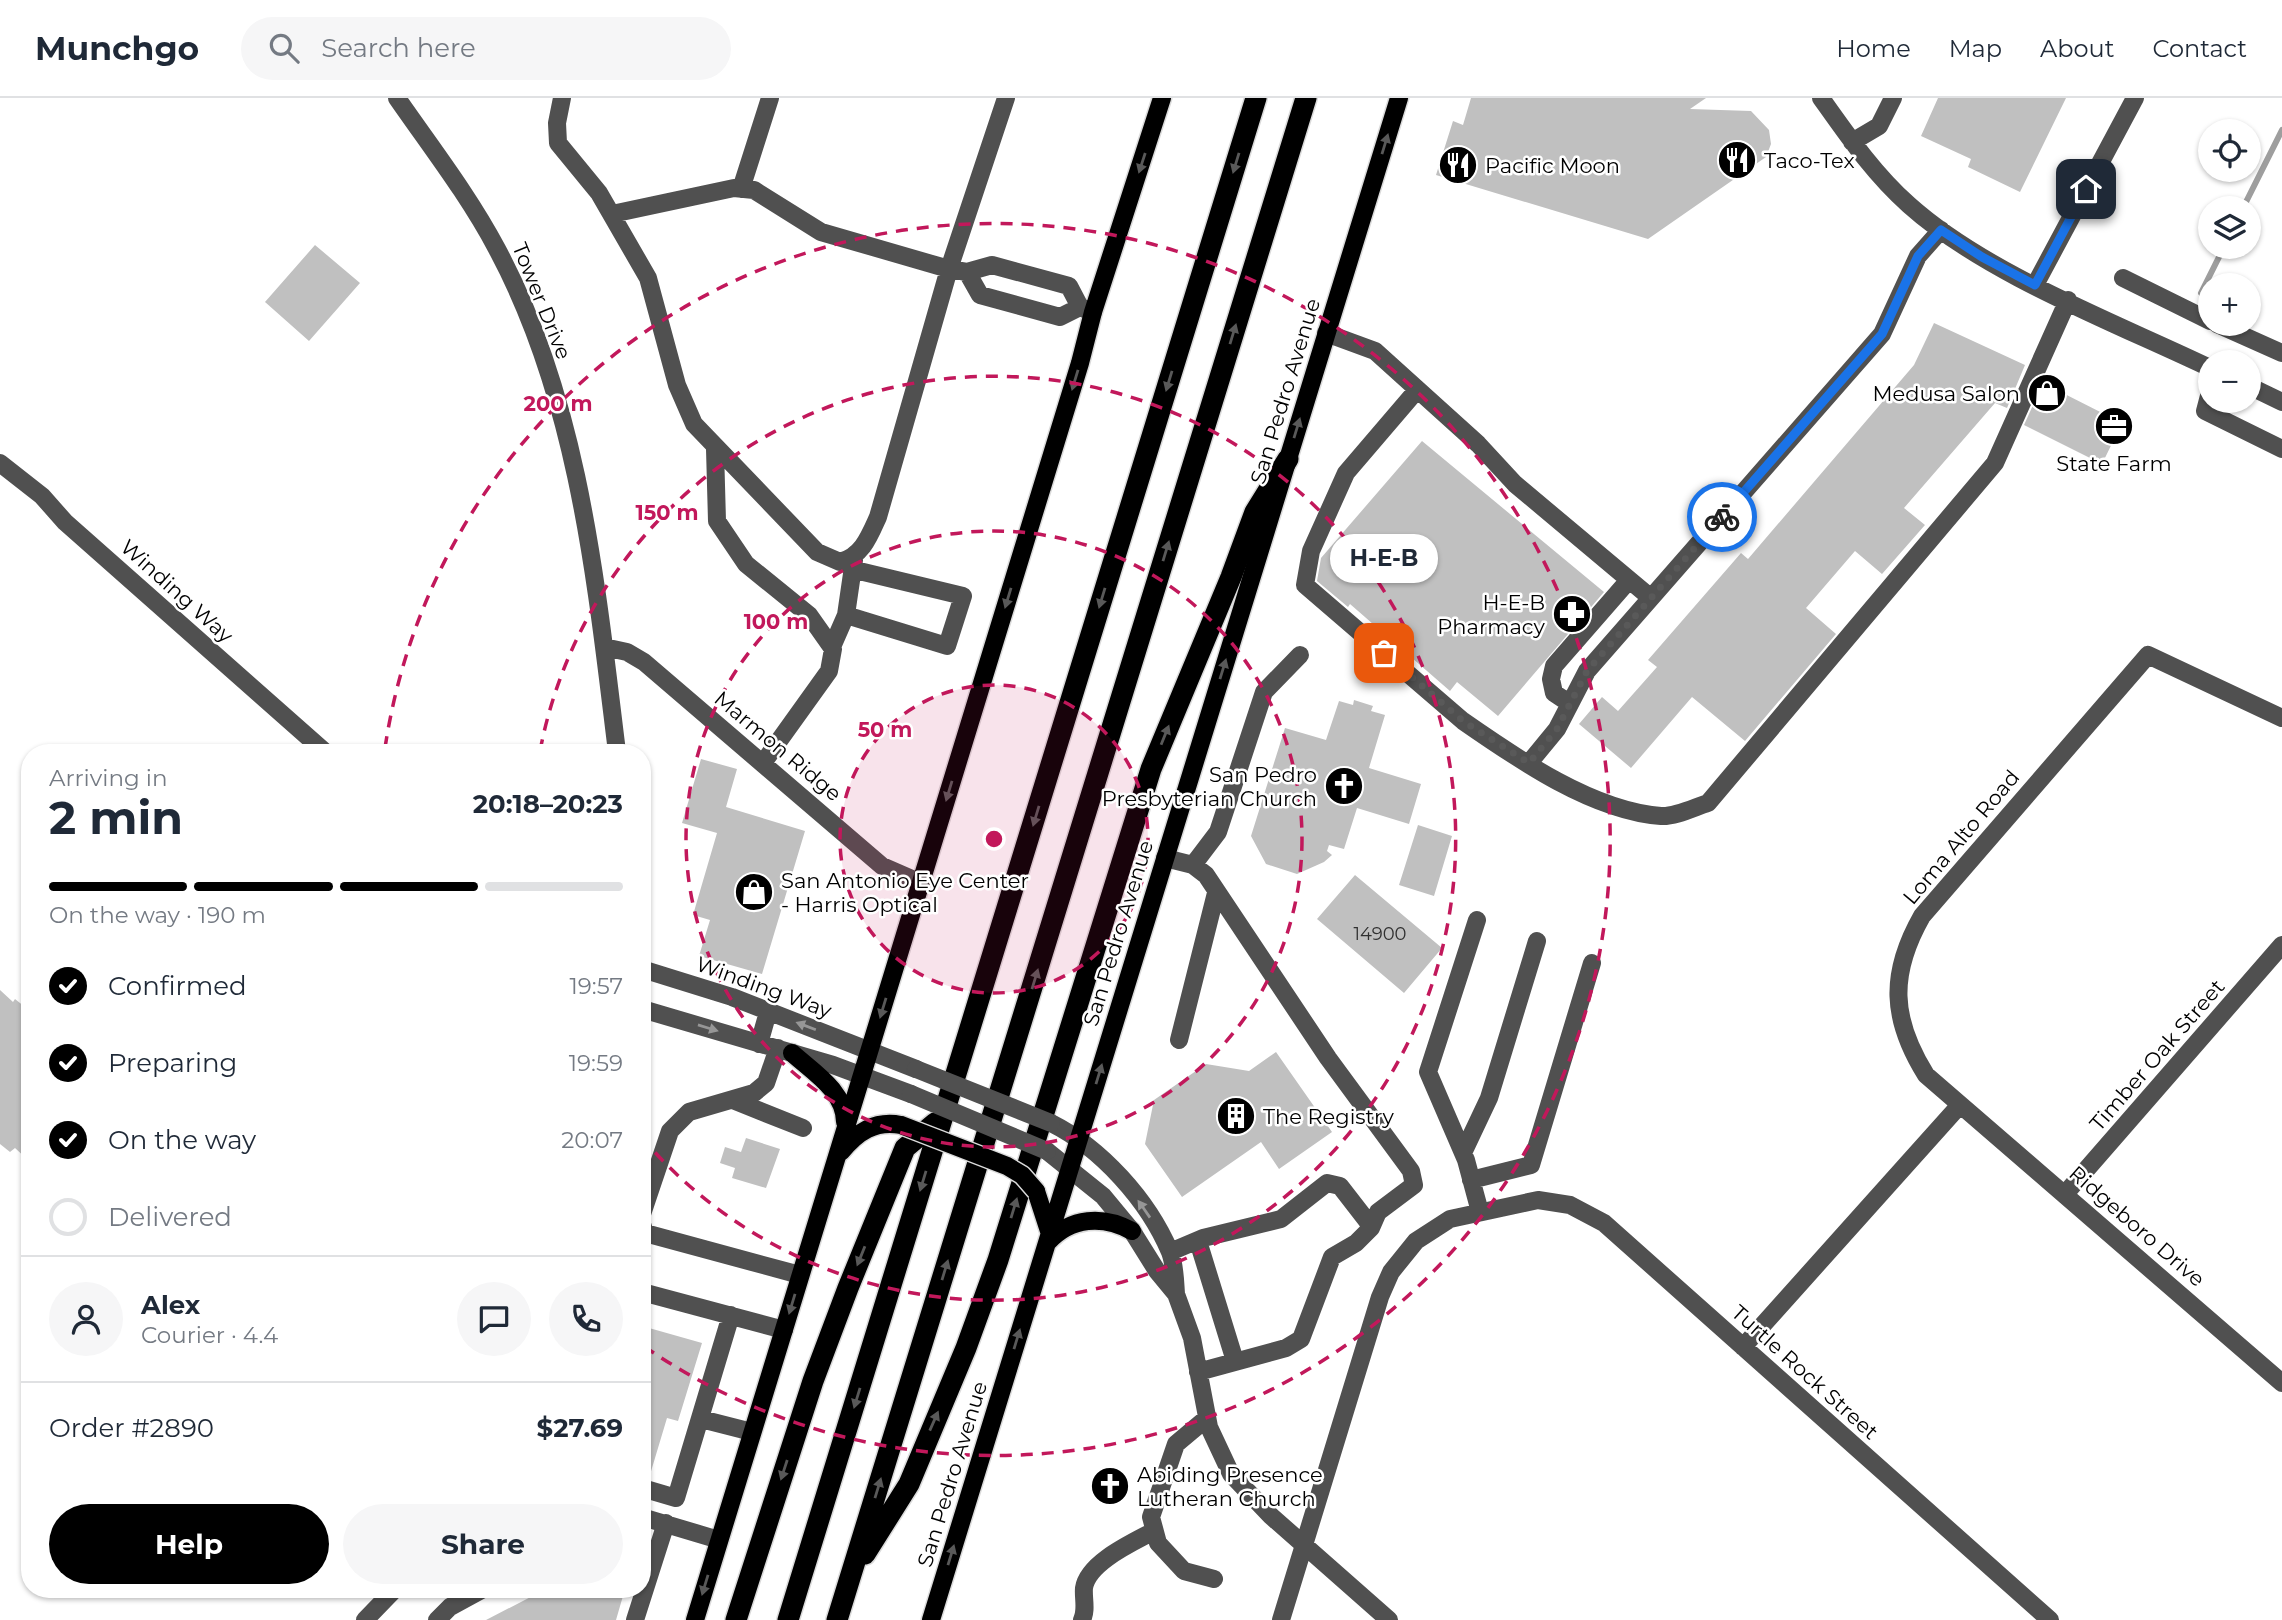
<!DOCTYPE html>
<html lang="en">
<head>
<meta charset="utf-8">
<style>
	:root { --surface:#fff; --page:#f6f6f7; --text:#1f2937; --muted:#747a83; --line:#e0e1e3; --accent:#000 }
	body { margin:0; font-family:Montserrat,sans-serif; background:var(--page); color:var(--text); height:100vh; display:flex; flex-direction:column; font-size:26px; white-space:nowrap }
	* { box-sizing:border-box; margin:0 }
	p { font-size:23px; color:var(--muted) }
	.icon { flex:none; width:38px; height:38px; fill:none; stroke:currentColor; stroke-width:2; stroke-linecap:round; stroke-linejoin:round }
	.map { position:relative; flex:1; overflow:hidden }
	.sheet { position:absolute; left:21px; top:646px; width:630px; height:854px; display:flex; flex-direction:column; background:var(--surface); border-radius:28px; box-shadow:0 2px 5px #0004 }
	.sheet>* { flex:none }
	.fabs { position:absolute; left:2198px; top:21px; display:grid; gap:14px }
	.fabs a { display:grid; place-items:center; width:63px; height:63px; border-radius:50%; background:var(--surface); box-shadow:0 2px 5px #0004; font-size:35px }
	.pin { position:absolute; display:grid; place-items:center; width:60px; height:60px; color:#fff; margin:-30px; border-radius:14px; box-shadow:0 4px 10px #0006 }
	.courier { position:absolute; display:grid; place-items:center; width:70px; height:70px; margin:-35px; border:5px solid #1a73e8; border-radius:50%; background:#fff; color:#222; box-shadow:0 2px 9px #0007 }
	.bubble { position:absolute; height:49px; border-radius:24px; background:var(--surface); box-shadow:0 2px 5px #0004; font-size:23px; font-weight:700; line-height:49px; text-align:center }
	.head em { font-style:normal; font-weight:700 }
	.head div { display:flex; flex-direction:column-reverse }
	.head { display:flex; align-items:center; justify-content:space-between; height:119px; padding:0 28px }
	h1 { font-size:46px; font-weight:700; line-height:52px }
	.bar { display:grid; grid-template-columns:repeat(4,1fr); gap:10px 7px; align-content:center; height:84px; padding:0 28px }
	.bar i { height:9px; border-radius:5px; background:var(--line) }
	.bar .active { background:var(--accent) }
	.bar p { grid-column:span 4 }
	.line { display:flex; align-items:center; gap:18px; padding:0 28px; border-top:2px solid var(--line) }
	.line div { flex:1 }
	.round { display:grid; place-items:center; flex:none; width:74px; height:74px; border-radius:37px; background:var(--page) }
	ol { padding:0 28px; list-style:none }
	li { display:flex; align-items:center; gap:21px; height:77px }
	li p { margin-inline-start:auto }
	li .icon { padding:7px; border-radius:50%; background:var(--accent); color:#fff; stroke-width:4 }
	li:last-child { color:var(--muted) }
	li i { width:38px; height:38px; border:4px solid var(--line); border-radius:50% }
	.action { display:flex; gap:14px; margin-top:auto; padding:14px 28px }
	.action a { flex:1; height:80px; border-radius:42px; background:var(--accent); color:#fff; font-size:28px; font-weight:700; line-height:80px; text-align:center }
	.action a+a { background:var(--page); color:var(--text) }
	header { display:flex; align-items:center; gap:42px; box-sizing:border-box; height:98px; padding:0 35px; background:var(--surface); border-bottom:2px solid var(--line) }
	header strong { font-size:33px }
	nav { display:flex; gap:38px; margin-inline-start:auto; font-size:24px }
	.search { width:490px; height:63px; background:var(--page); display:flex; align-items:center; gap:18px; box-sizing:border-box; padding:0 24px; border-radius:38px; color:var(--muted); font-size:26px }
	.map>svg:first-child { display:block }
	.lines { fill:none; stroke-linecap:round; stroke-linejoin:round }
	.stream { stroke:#9e9e9e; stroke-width:6 }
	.building { fill:#c0c0c0 }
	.major-casing { stroke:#dbdbdb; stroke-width:21 }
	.highway-casing { stroke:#dbdbdb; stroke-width:24 }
	.minor { stroke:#505050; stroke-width:18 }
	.major { stroke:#000; stroke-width:18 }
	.highway { stroke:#000; stroke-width:21 }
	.major-bridge-casing { stroke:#dbdbdb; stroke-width:21; stroke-linecap:butt }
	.minor-bridge { stroke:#505050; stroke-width:18 }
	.major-bridge { stroke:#000; stroke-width:18 }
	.oneway { fill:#595959 }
	.oneway2 { fill:#969696 }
	.done { stroke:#595959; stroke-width:7; stroke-dasharray:0 12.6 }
	.route { stroke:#1a73e8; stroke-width:9 }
	.ring { fill:none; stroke:#c2185b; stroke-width:3.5; stroke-dasharray:12 9 }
	.labels { text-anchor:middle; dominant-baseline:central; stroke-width:5; stroke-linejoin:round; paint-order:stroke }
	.number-label { font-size:18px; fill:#303030 }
	.poi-label { font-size:21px; fill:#000; stroke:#fff; text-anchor:start }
	.street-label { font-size:21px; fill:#000; stroke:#fff }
	.centre { fill:#c2185b; stroke:#fff; stroke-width:3.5 }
	.ring-label { font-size:21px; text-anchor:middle; font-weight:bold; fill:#c2185b; stroke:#fff; stroke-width:5; stroke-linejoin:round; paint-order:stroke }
</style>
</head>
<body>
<header>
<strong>Munchgo</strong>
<div class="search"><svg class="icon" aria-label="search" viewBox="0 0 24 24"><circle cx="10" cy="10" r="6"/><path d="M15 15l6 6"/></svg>Search here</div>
<nav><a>Home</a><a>Map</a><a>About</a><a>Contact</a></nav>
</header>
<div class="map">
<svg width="2282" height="1522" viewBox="0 0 2282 1522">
	<rect width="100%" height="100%" fill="#fff"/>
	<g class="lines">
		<path class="stream" d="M2243 110 2282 32
			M2201 195 2224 149"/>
	</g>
	<path class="building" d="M1471 0H1706L1690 11 1751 13 1769 32 1771 46 1766 59 1648 141 1436 77 1453 23 1463 27Z
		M1938 0H2066L2020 94 1968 69 1971 61 1921 38Z
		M315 147 360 185 309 243 265 204Z
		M1934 225 2025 267 2007 310 1995 305 1904 410 1925 427 1882 476 1855 453 1806 510 1836 536 1745 643 1692 599 1631 670 1579 626 1602 599 1618 613 1657 569 1648 562 1741 455 1748 461 1914 267Z
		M2043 285 2122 325 2102 366 2024 327Z
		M1422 343 1604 494 1498 618 1457 584 1450 593 1350 506 1348 509 1317 483 1321 460Z
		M1354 602 1373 608 1371 613 1385 617 1369 670 1421 686 1409 726 1357 710 1344 751 1329 747 1327 753 1332 757 1324 764 1297 776 1266 766 1251 738 1285 630 1326 642 1339 603 1353 607Z
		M701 661 737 671 726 709 805 733 762 876 699 858 710 822 693 817 717 735 682 725Z
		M1418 727 1452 738 1434 798 1399 787Z
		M1355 777 1442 850 1404 895 1317 821Z
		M0 892 13 904 15 901 30 913V1064L15 1050 10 1054 0 1046Z
		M1276 954 1332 1034 1279 1071 1261 1044 1182 1099 1145 1046 1154 1002 1206 966 1249 973Z
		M746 1040 780 1051 766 1090 732 1080 735 1070 720 1065 725 1049 741 1054Z
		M642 1228 702 1245 678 1323 667 1320 649 1380 642 1379Z
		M546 1491H625L616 1522H486Z"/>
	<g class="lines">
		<g class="major-casing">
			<path id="major" d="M792 955C813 974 845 993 845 1024
				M841 1054C857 1034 875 1022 901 1027
				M1036 1093 1049 1133
				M1048 1144C1071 1119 1103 1117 1132 1133
				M695 1522 1080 265 1093 214 1162 0
				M931 1522 1399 0"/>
		</g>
		<g class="highway-casing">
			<path id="highway" d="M865 1456 909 1386 966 1250 998 1162 1151 671 1231 479 1255 414 1288 361
				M736 1522 813 1283 848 1190 905 1050 935 1025
				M788 1522 1256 0
				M837 1522 1306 0"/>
		</g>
		<path class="minor" d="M397 0C431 49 469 98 497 151 579 304 596 484 617 654
			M562 0 557 25 558 45 599 95 648 180 677 287 694 326 817 454 840 464C862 458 869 439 878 419L949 171 1006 0
			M1821 0C1848 38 1874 76 1909 107 1986 176 2116 225 2210 270
			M1852 44 1879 28 1893 0
			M741 91 770 0
			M612 116 734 90 754 92 821 134 949 171 967 174 992 167 1069 188 1080 209 1093 214
			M967 174 980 197 1060 219 1080 209
			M2123 180 2210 223
			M2035 187 2135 0
			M2217 226 2282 255
			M1326 235 1375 253 1478 346 1515 386 1651 500
			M2249 288 2282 304
			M1417 292 1346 375 1311 453 1305 487 1463 623C1519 662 1593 713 1661 718 1675 719 1695 709 1708 705L1995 365 2068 202
			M2210 294 2205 313 2282 351
			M715 351 717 423 746 466 809 517 833 551 829 573 763 665
			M0 365 42 398 65 424 325 654
			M846 517 947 548 963 498 851 471
			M604 549 627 554 644 564 882 768 921 785
			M832 549 846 517 854 462
			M1569 605 1554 595 1551 581 1554 568 1629 482
			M2282 620 2148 557 1922 818C1889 876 1891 921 1926 977L2282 1285
			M1529 665 1557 631 1587 573 1882 236 1918 158 1941 132
			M1165 760 1193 767 1206 777 1328 960 1411 1073 1414 1087 1378 1114 1371 1130 1356 1145 1332 1159 1301 1241 1286 1250 1198 1274
			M1193 767 1218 734 1264 594 1300 557
			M1477 822 1428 974 1466 1062 1480 1114
			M642 871 732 899 916 971
			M642 911 833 967 911 996
			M1179 942 1216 795
			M759 946 768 914
			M735 1003 803 1030
			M1051 1025C1101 1050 1148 1102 1170 1154 1175 1167 1175 1182 1176 1196
			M1047 1053 1103 1098 1132 1133 1157 1173 1176 1196 1192 1240 1209 1329 1231 1376 1271 1418 1389 1522
			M1463 1055 1489 1000 1537 843
			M1471 1082 1531 1067 1592 865
			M2065 1096 2282 847
			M642 1116 670 1033 689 1014 754 995 766 985 778 950
			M642 1126 645 1135 800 1177
			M1198 1143 1235 1263
			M1170 1154 1203 1140 1281 1121 1327 1085 1340 1088 1371 1128
			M642 1194 784 1232
			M1743 1249 1959 1008
			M1207 1320 1176 1346 1151 1419 1158 1445 1184 1473 1214 1481
			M701 1321 752 1334
			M642 1390 676 1400 731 1217
			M642 1419 719 1442
			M365 1522 395 1491
			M437 1522 450 1509 483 1491
			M635 1522 666 1425
			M1082 1522C1087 1511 1083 1501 1084 1490 1088 1464 1134 1444 1154 1433
			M1281 1522 1380 1199 1391 1174 1416 1143 1450 1121 1538 1102 1570 1107 1604 1125 2050 1522"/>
		<use href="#major" class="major"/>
		<use href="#highway" class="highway"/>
		<g class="major-bridge-casing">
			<path id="major-bridge" d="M901 1027 1007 1068 1022 1077 1036 1093"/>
		</g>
		<path class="minor-bridge" d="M916 971 1051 1025
			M911 996 1047 1053"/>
		<use href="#major-bridge" class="major-bridge"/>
	</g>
	<defs><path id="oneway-solid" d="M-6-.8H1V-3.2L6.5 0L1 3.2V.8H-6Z" transform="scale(1.75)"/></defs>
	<g class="oneway">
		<use href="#oneway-solid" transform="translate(1385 46) rotate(-73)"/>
		<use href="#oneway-solid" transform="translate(1142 65) rotate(108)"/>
		<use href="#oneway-solid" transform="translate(1236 65) rotate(107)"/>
		<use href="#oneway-solid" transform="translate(1233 236) rotate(-73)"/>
		<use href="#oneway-solid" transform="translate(1075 282) rotate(107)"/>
		<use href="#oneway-solid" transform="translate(1169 283) rotate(107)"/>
		<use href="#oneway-solid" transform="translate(1297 330) rotate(-73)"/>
		<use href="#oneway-solid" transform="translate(1166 453) rotate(-73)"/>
		<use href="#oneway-solid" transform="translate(1008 500) rotate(107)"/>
		<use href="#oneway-solid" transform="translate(1102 500) rotate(107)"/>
		<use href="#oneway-solid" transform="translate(1223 571) rotate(-73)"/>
		<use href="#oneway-solid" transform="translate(1165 637) rotate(-68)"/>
		<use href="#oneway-solid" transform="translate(949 693) rotate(107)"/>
		<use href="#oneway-solid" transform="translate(1036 718) rotate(107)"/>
		<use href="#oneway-solid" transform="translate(1035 881) rotate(-73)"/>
		<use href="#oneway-solid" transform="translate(883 910) rotate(107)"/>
		<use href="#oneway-solid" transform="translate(1099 976) rotate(-73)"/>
		<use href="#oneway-solid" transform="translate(923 1083) rotate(107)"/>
		<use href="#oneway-solid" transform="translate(1014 1110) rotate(-73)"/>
		<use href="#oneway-solid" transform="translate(861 1158) rotate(112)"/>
		<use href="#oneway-solid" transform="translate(945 1172) rotate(-73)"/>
		<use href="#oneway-solid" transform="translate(792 1206) rotate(107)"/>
		<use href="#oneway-solid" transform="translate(1017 1241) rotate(-73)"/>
		<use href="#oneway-solid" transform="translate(857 1300) rotate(107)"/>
		<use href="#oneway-solid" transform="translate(934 1323) rotate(-66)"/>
		<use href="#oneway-solid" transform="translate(784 1372) rotate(108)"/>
		<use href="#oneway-solid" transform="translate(878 1390) rotate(-73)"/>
		<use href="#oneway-solid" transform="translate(951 1457) rotate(-73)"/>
		<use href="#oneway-solid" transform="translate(705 1487) rotate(107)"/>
	</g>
	<g class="oneway2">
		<use href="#oneway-solid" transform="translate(806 928) rotate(-159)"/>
		<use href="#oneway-solid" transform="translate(708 930) rotate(17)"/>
		<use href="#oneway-solid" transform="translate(1144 1111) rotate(-125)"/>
	</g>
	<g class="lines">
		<path class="done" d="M1384 555 1463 623 1529 665 1557 631 1587 573 1722 419"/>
		<path class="route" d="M1722 419 1882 236 1918 158 1941 132 1982 159 2035 187 2086 91"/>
	</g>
	<circle cx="994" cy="741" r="154" fill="#c2185b" fill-opacity=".12"/>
	<g class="ring">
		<circle cx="994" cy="741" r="154"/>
		<circle cx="994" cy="741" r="308"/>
		<path d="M540 653A462 462 0 1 1 643 1041"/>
		<path d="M385 650A616 616 0 1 1 645 1249"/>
	</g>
	<defs>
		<g id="restaurant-disc" transform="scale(2.0125)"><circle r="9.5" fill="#000" stroke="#fff"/><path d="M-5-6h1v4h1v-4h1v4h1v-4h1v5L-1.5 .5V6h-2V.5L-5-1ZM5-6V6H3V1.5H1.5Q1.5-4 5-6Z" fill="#fff"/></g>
		<g id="shop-disc" transform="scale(2.0125)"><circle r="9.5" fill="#000" stroke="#fff"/><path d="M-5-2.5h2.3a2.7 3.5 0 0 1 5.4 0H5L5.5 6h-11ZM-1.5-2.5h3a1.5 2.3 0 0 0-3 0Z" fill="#fff"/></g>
		<g id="office-disc" transform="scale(2.0125)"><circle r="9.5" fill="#000" stroke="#fff"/><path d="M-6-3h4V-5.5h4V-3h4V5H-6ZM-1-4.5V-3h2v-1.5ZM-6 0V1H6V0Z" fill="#fff"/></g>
		<g id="pharmacy-disc" transform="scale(2.0125)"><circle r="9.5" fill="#000" stroke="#fff"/><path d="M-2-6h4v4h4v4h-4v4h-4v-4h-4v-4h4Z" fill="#fff"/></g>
		<g id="church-disc" transform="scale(2.0125)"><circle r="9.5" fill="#000" stroke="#fff"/><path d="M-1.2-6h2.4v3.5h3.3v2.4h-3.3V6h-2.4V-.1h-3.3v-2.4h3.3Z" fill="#fff"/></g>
		<g id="building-disc" transform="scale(2.0125)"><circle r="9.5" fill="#000" stroke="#fff"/><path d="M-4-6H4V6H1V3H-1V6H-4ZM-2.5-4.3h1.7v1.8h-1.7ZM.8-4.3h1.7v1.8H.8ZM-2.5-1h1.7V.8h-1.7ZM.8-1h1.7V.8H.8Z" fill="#fff"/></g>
	</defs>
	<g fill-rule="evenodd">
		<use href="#restaurant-disc" x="1737" y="62"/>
		<use href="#restaurant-disc" x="1458" y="67"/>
		<use href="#shop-disc" x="2047" y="295"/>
		<use href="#office-disc" x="2114" y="328"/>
		<use href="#pharmacy-disc" x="1572" y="516"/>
		<use href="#church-disc" x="1344" y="688"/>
		<use href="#shop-disc" x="754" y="794"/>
		<use href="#building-disc" x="1236" y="1018"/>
		<use href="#church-disc" x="1110" y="1388"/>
	</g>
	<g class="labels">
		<g class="number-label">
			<text x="1380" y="836">14900</text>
		</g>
		<g class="poi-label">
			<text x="1764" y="62">Taco-Tex</text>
			<text x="1485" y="67">Pacific Moon</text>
			<text x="2020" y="295" text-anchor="end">Medusa Salon</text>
			<text x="2114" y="365" text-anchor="middle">State Farm</text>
			<text x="1545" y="504" text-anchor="end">H-E-B<tspan x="1545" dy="24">Pharmacy</tspan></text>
			<text x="1317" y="676" text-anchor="end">San Pedro<tspan x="1317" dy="24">Presbyterian Church</tspan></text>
			<text x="781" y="782">San Antonio Eye Center<tspan x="781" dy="24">- Harris Optical</tspan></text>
			<text x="1263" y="1018">The Registry</text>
			<text x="1137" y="1376">Abiding Presence<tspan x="1137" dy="24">Lutheran Church</tspan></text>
		</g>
		<g class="street-label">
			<text transform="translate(542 203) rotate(68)">Tower Drive</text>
			<text transform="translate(1285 293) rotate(-73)">San Pedro Avenue</text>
			<text transform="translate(177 493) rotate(42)">Winding Way</text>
			<text transform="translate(778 648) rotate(40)">Marmon Ridge</text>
			<text transform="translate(1961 739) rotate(-50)">Loma Alto Road</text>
			<text transform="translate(1118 835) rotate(-73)">San Pedro Avenue</text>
			<text transform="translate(764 889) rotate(20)">Winding Way</text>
			<text transform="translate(2157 957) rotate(-49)">Timber Oak Street</text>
			<text transform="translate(2137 1128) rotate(41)">Ridgeboro Drive</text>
			<text transform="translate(1805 1274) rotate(42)">Turtle Rock Street</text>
			<text transform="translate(952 1376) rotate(-73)">San Pedro Avenue</text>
		</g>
	</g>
	<circle cx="994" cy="741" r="10" class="centre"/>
	<g class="ring-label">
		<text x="558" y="313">200 m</text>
		<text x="667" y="422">150 m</text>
		<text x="776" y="531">100 m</text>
		<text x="885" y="639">50 m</text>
	</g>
</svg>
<div class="fabs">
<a><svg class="icon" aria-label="locate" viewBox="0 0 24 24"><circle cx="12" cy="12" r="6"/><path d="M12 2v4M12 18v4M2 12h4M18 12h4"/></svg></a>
<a><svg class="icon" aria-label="layers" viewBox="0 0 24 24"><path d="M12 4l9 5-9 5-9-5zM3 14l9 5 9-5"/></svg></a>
<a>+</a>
<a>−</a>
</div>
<div class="pin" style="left:1384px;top:555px;background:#ea580c"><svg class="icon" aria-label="bag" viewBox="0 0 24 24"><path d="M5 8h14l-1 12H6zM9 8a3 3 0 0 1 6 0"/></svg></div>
<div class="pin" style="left:2086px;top:91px;background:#1f2937"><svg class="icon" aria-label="home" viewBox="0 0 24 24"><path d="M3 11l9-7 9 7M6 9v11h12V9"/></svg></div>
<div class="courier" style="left:1722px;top:419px"><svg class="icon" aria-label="bike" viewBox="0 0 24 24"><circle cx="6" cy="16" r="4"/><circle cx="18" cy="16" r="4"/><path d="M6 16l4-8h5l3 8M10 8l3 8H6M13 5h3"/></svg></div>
<div class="bubble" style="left:1330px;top:436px;width:108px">H-E-B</div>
<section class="sheet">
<div class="head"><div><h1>2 min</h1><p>Arriving in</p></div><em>20:18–20:23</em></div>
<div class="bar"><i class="active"></i><i class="active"></i><i class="active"></i><i></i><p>On the way · 190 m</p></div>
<ol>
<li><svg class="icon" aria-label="check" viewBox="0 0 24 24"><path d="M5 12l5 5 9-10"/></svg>Confirmed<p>19:57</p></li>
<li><svg class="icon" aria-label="check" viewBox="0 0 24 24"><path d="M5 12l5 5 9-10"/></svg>Preparing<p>19:59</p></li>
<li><svg class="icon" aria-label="check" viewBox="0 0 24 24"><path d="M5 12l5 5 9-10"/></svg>On the way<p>20:07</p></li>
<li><i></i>Delivered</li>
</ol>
<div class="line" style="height:126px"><a class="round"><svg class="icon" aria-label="person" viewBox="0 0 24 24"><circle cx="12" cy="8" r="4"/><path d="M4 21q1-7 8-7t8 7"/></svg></a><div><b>Alex</b><p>Courier · 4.4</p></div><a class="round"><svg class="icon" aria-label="chat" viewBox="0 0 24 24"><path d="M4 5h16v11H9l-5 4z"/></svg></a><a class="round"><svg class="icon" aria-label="phone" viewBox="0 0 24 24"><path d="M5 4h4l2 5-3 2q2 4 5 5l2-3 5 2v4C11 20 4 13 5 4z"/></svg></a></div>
<div class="line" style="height:91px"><div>Order #2890</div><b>$27.69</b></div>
<div class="action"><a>Help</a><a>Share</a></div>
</section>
</div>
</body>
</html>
